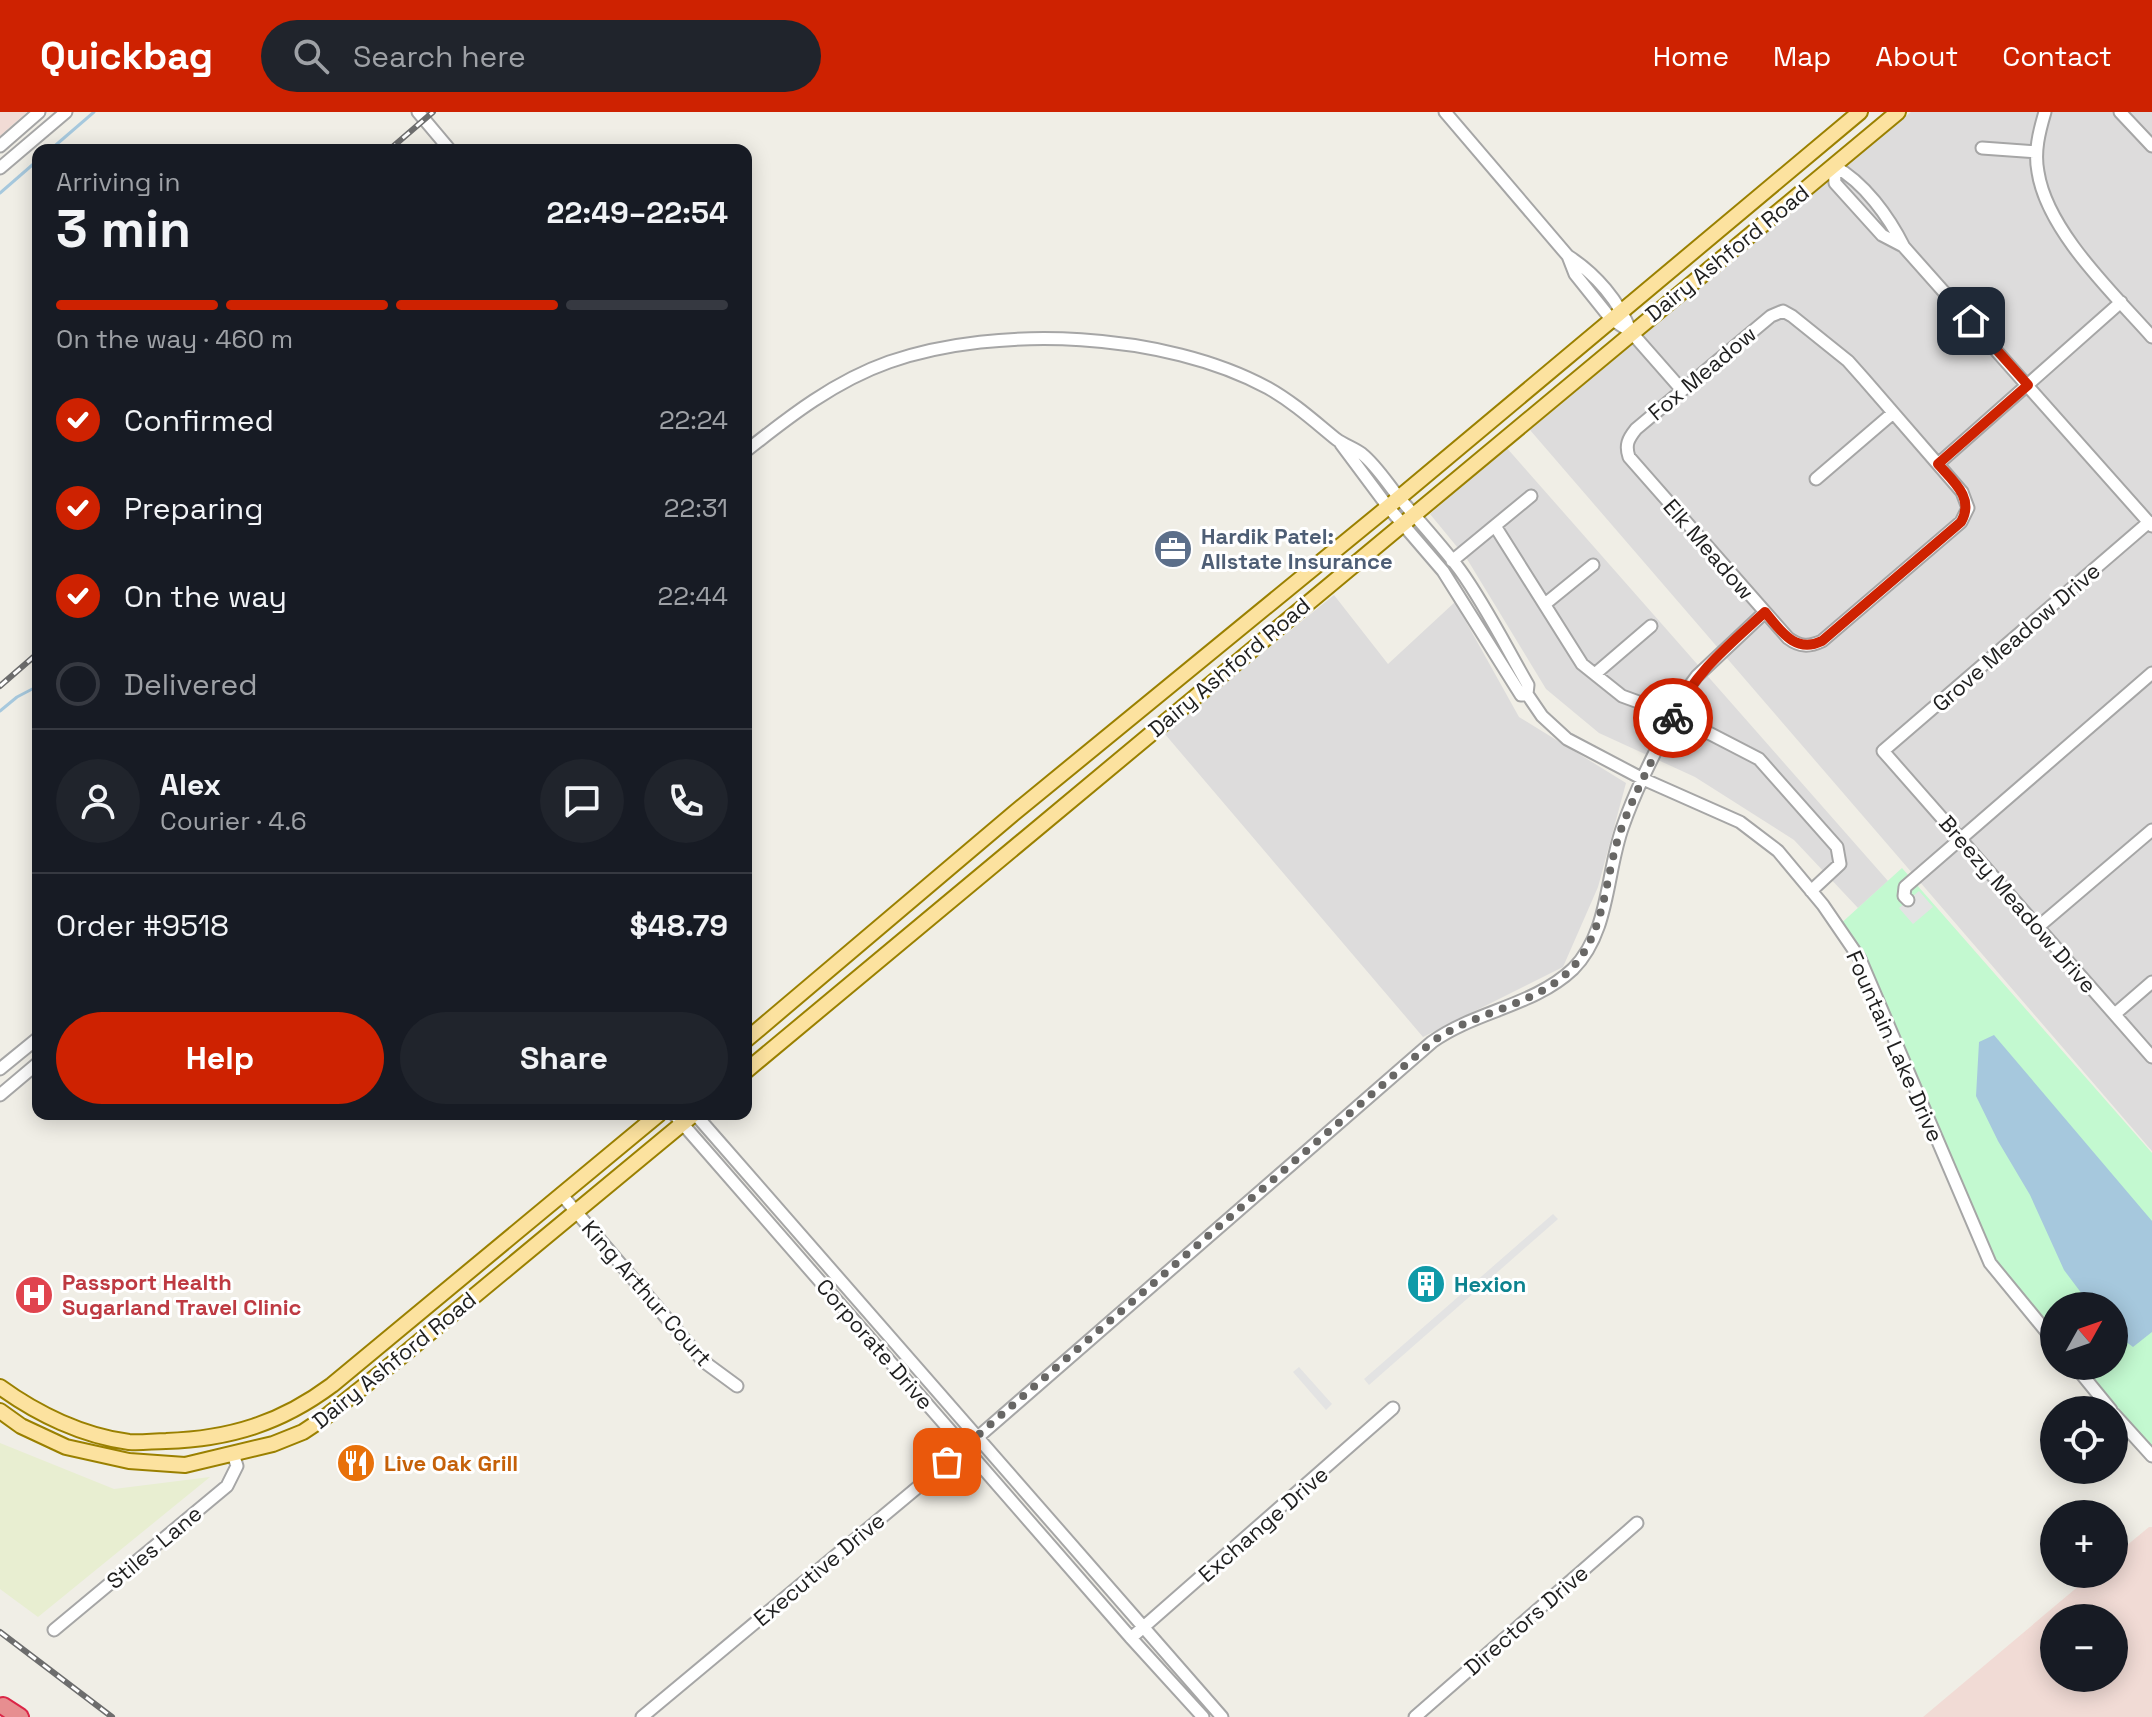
<!DOCTYPE html>
<html lang="en">
<head>
<meta charset="utf-8">
<style>
	:root { --surface:#171b24; --page:#20242c; --text:#f1f3f6; --muted:#9ea1a6; --line:#363941; --accent:#ce2201 }
	body { margin:0; font-family:"Space Grotesk",sans-serif; background:var(--page); color:var(--text); height:100vh; display:flex; flex-direction:column; font-size:30px; white-space:nowrap }
	* { box-sizing:border-box; margin:0 }
	p { font-size:26px; color:var(--muted) }
	.icon { flex:none; width:44px; height:44px; fill:none; stroke:currentColor; stroke-width:2; stroke-linecap:round; stroke-linejoin:round }
	.map { position:relative; flex:1; overflow:hidden }
	.sheet { position:absolute; left:32px; top:32px; width:720px; height:976px; display:flex; flex-direction:column; background:var(--surface); border-radius:16px; box-shadow:0 4px 20px #0003 }
	.sheet>* { flex:none }
	.needle { width:52px; rotate:50deg }
	.tools { position:absolute; left:2040px; top:1180px; display:grid; gap:16px }
	.tools a { display:grid; place-items:center; width:88px; height:88px; border-radius:50%; background:var(--surface); box-shadow:0 4px 20px #0003; font-size:40px }
	.pin { position:absolute; display:grid; place-items:center; width:68px; height:68px; color:#fff; margin:-34px; border-radius:16px; box-shadow:0 4px 12px #0006 }
	.courier { position:absolute; display:grid; place-items:center; width:80px; height:80px; margin:-40px; border:6px solid #ce2201; border-radius:50%; background:#fff; color:#222; box-shadow:0 2px 10px #0007 }
	.summary em { font-style:normal; font-weight:700 }
	.summary div { display:flex; flex-direction:column-reverse }
	.summary { display:flex; align-items:center; justify-content:space-between; height:136px; padding:0 24px }
	h1 { font-size:52px; font-weight:700; line-height:60px }
	.bar { display:grid; grid-template-columns:repeat(4,1fr); gap:12px 8px; align-content:center; height:96px; padding:0 24px }
	.bar i { height:10px; border-radius:6px; background:var(--line) }
	.bar .selected { background:var(--accent) }
	.bar p { grid-column:span 4 }
	.line { display:flex; align-items:center; gap:20px; padding:0 24px; border-top:2px solid var(--line) }
	.line div { flex:1 }
	.round { display:grid; place-items:center; flex:none; width:84px; height:84px; border-radius:42px; background:var(--page) }
	ol { padding:0 24px; list-style:none }
	li { display:flex; align-items:center; gap:24px; height:88px }
	li p { margin-inline-start:auto }
	li .icon { padding:8px; border-radius:50%; background:var(--accent); color:#fff; stroke-width:4 }
	li:last-child { color:var(--muted) }
	li i { width:44px; height:44px; border:4px solid var(--line); border-radius:50% }
	.button { display:flex; gap:16px; margin-top:auto; padding:16px 24px }
	.button a { flex:1; height:92px; border-radius:48px; background:var(--accent); color:#fff; font-size:32px; font-weight:700; line-height:92px; text-align:center }
	.button a+a { background:var(--page); color:var(--text) }
	header { display:flex; align-items:center; gap:48px; box-sizing:border-box; height:112px; padding:0 40px; background:var(--accent); color:#fff }
	header strong { font-size:38px }
	nav { display:flex; gap:44px; margin-inline-start:auto; font-size:28px }
	.search { width:560px; height:72px; background:var(--page); display:flex; align-items:center; gap:20px; box-sizing:border-box; padding:0 28px; border-radius:44px; color:var(--muted); font-size:30px }
	.map>svg:first-child { display:block }
	.residential { fill:#dddcdc }
	.commercial { fill:#f1dbd5; fill-rule:evenodd }
	.farmland { fill:#e8eed1 }
	.park { fill:#c3f9d0 }
	.parking { fill:#e3e3e3 }
	.water { fill:#a6c8dd }
	.lines { fill:none; stroke-linecap:round; stroke-linejoin:round }
	.stream { stroke:#a6c8dd; stroke-width:3 }
	.minor-casing { stroke:#a6a6a6; stroke-width:15 }
	.major-casing { stroke:#9a8000; stroke-width:18 }
	.highway-casing { stroke:#db2647; stroke-width:20 }
	.minor { stroke:#fff; stroke-width:11 }
	.major { stroke:#fce29f; stroke-width:14 }
	.highway { stroke:#e78e90; stroke-width:16 }
	.rail-casing { stroke:#6d6d6d; stroke-width:6 }
	.rail { stroke:#fff; stroke-width:3; stroke-dasharray:9; stroke-linecap:butt }
	.done { stroke:#686765; stroke-width:8; stroke-dasharray:0 14.4 }
	.route { stroke:#ce2201; stroke-width:10 }
	.labels { text-anchor:middle; dominant-baseline:central; stroke-width:6; stroke-linejoin:round; paint-order:stroke }
	.street-label { font-size:22px; fill:#1f1f1f; stroke:#fff }
	.service-label { font-size:22px; font-weight:bold; fill:#4e5e75; stroke:#fff; text-anchor:start }
	.health-label { font-size:22px; font-weight:bold; fill:#be3a42; stroke:#fff; text-anchor:start }
	.culture-label { font-size:22px; font-weight:bold; fill:#0d838f; stroke:#fff; text-anchor:start }
	.food-label { font-size:22px; font-weight:bold; fill:#c56008; stroke:#fff; text-anchor:start }
</style>
</head>
<body>
<header>
<strong>Quickbag</strong>
<div class="search"><svg class="icon" aria-label="search" viewBox="0 0 24 24"><circle cx="10" cy="10" r="6"/><path d="M15 15l6 6"/></svg>Search here</div>
<nav><a>Home</a><a>Map</a><a>About</a><a>Contact</a></nav>
</header>
<div class="map">
<svg width="2152" height="1605" viewBox="0 0 2152 1605">
	<rect width="100%" height="100%" fill="#f0eee6"/>
	<path class="residential" d="M1911 0H2152V1039L1530 318Z
		M1506 335 1888 769 1858 796 1794 728 1695 665 1599 621 1546 577 1467 447 1430 402Z
		M1334 483 1388 552 1455 490 1519 605 1626 671 1598 775 1563 855 1423 925 1164 621Z"/>
	<path class="commercial" d="M0 0H27L0 24Z
		M2149 1415H2152V1605H1923L2093 1462H2114V1444ZM2054 1506H2114V1566H2054Z"/>
	<path class="farmland" d="M0 1331 114 1377 210 1365 38 1505 0 1477Z"/>
	<path class="park" d="M1902 756 2152 1041V1344L2074 1254H2114V1194H2054V1230L1990 1151 1886 907 1838 814Z"/>
	<path class="parking" d="M1919 779 1933 795 1913 812 1899 796Z
		M1553 1102 1558 1107 1369 1273 1364 1267Z
		M1299 1255 1332 1292 1326 1298 1293 1260Z"/>
	<path class="water" d="M1994 923 2152 1109V1220L2133 1235 2114 1221V1194H2091L2064 1158 2030 1083 1998 1029 1976 984 1979 930Z"/>
	<g class="lines">
		<path class="stream" d="M50 38 94 0
			M0 81 38 48
			M0 599 17 585 38 574"/>
		<g class="minor-casing">
			<path id="minor" d="M418 0 450 38
				M1445 0 1568 144C1596 162 1619 189 1631 220
				M2045 0C2039 20 2034 40 2038 60 2047 119 2113 181 2152 225
				M2120 0 2152 34
				M0 34 39 0
				M1982 36 2036 40
				M1834 54C1864 70 1889 105 1904 135L2152 414
				M1834 54 1835 71 1882 123 1903 134
				M0 56 66 0
				M1568 144 1575 162 1611 207 1631 220 1682 278
				M1783 199 1792 204 1848 249 1864 267 1962 380 1968 396 1961 410 1822 529C1809 535 1800 535 1788 526L1629 345C1625 333 1628 327 1636 317L1771 204Z
				M1341 332 1388 395 1443 459 1521 583 1527 582
				M746 339C790 304 835 269 889 250 999 212 1165 220 1268 276 1293 290 1314 309 1336 327 1344 333 1354 336 1362 342 1377 354 1389 374 1401 388 1421 411 1442 434 1460 458 1486 494 1506 535 1528 573L1527 582 1542 604 1567 627 1643 667 1740 710 1778 739 1823 793 1860 847 1990 1151 2054 1229
				M1938 352 2121 190
				M1816 367 1893 301
				M2149 410 1883 639 2152 945
				M1495 414 1582 552 1622 584 1674 603 1759 647 1837 735 1840 752 1811 779
				M1452 449 1531 384
				M1545 492 1593 453
				M1595 562 1651 514
				M1908 788 1904 784 1905 775 2152 561
				M2038 815 2152 718
				M2115 902 2152 870
				M0 957 38 926
				M0 983 38 951
				M674 1002 1131 1526 1203 1605
				M695 1002 1222 1605
				M561 1082 703 1249 737 1274
				M2075 1254 2111 1298
				M2114 1302 2152 1344
				M54 1518 227 1374 237 1354 233 1342
				M1131 1526 1393 1296
				M642 1605 978 1325 1432 930C1475 899 1534 894 1573 857 1610 820 1606 760 1623 714 1639 668 1664 624 1685 580L1697 564 1765 500
				M1415 1605 1637 1411"/>
		</g>
		<g class="major-casing">
			<path id="major" d="M746 928 1013 702 1388 395 1860 0
				M746 959 1898 0
				M0 1275C37 1302 83 1324 129 1330 141 1331 154 1329 166 1329 230 1327 281 1311 332 1273L659 1002
				M0 1299 21 1314 66 1335 129 1349 185 1353 273 1332 303 1320 324 1306 403 1243 694 1002"/>
		</g>
		<g class="highway-casing">
			<path id="highway" d="M3 1594 20 1605"/>
		</g>
		<use href="#minor" class="minor"/>
		<use href="#major" class="major"/>
		<use href="#highway" class="highway"/>
		<g class="rail-casing">
			<path id="rail" d="M389 38 433 0
				M0 574 38 541
				M0 1520 112 1605"/>
		</g>
		<use href="#rail" class="rail"/>
	</g>
	<g class="lines">
		<path class="done" d="M947 1350 1432 930C1471 902 1521 896 1559 868 1609 829 1602 766 1623 712 1637 676 1656 641 1673 606"/>
		<path class="route" d="M1673 606C1695 560 1728 534 1765 500 1781 519 1795 542 1822 529L1961 410C1975 386 1953 369 1938 352L2028 273 1971 209"/>
	</g>
	<defs>
		<g id="office-disc" transform="scale(2)"><circle r="9.5" fill="#5c6f8a" stroke="#fff"/><path d="M-6-3h4V-5.5h4V-3h4V5H-6ZM-1-4.5V-3h2v-1.5ZM-6 0V1H6V0Z" fill="#fff"/></g>
		<g id="building-disc" transform="scale(2)"><circle r="9.5" fill="#0f9aa8" stroke="#fff"/><path d="M-4-6H4V6H1V3H-1V6H-4ZM-2.5-4.3h1.7v1.8h-1.7ZM.8-4.3h1.7v1.8H.8ZM-2.5-1h1.7V.8h-1.7ZM.8-1h1.7V.8H.8Z" fill="#fff"/></g>
		<g id="hospital-disc" transform="scale(2)"><circle r="9.5" fill="#e0444e" stroke="#fff"/><path d="M-5-5h3v3.5h4V-5h3V5h-3V1.5h-4V5h-3Z" fill="#fff"/></g>
		<g id="restaurant-disc" transform="scale(2)"><circle r="9.5" fill="#e8710a" stroke="#fff"/><path d="M-5-6h1v4h1v-4h1v4h1v-4h1v5L-1.5 .5V6h-2V.5L-5-1ZM5-6V6H3V1.5H1.5Q1.5-4 5-6Z" fill="#fff"/></g>
	</defs>
	<g fill-rule="evenodd">
		<use href="#office-disc" x="1173" y="437"/>
		<use href="#building-disc" x="1426" y="1172"/>
		<use href="#hospital-disc" x="34" y="1183"/>
		<use href="#restaurant-disc" x="356" y="1351"/>
	</g>
	<g class="labels">
		<g class="street-label">
			<text transform="translate(1727 141) rotate(-39)">Dairy Ashford Road</text>
			<text transform="translate(1702 261) rotate(-40)">Fox Meadow</text>
			<text transform="translate(1709 437) rotate(49)">Elk Meadow</text>
			<text transform="translate(2016 525) rotate(-41)">Grove Meadow Drive</text>
			<text transform="translate(1229 555) rotate(-40)">Dairy Ashford Road</text>
			<text transform="translate(2018 792) rotate(49)">Breezy Meadow Drive</text>
			<text transform="translate(1895 934) rotate(66)">Fountain Lake Drive</text>
			<text transform="translate(647 1181) rotate(49)">King Arthur Court</text>
			<text transform="translate(875 1232) rotate(49)">Corporate Drive</text>
			<text transform="translate(394 1248) rotate(-39)">Dairy Ashford Road</text>
			<text transform="translate(1263 1412) rotate(-41)">Exchange Drive</text>
			<text transform="translate(154 1435) rotate(-40)">Stiles Lane</text>
			<text transform="translate(819 1457) rotate(-40)">Executive Drive</text>
			<text transform="translate(1526 1508) rotate(-41)">Directors Drive</text>
		</g>
		<g class="service-label">
			<text x="1201" y="424">Hardik Patel:<tspan x="1201" dy="25">Allstate Insurance</tspan></text>
		</g>
		<g class="health-label">
			<text x="62" y="1170">Passport Health<tspan x="62" dy="25">Sugarland Travel Clinic</tspan></text>
		</g>
		<g class="culture-label">
			<text x="1454" y="1172">Hexion</text>
		</g>
		<g class="food-label">
			<text x="384" y="1351">Live Oak Grill</text>
		</g>
	</g>
</svg>
<div class="tools">
<a><svg class="needle" viewBox="-14 -14 28 28"><path d="M0-13l5 13h-10z" fill="#e53935"/><path d="M0 13l5-13h-10z" fill="#9ea1a6"/></svg></a>
<a><svg class="icon" aria-label="locate" viewBox="0 0 24 24"><circle cx="12" cy="12" r="6"/><path d="M12 2v4M12 18v4M2 12h4M18 12h4"/></svg></a>
<a>+</a>
<a>−</a>
</div>
<div class="pin" style="left:947px;top:1350px;background:#ea580c"><svg class="icon" aria-label="bag" viewBox="0 0 24 24"><path d="M5 8h14l-1 12H6zM9 8a3 3 0 0 1 6 0"/></svg></div>
<div class="pin" style="left:1971px;top:209px;background:#1f2937"><svg class="icon" aria-label="home" viewBox="0 0 24 24"><path d="M3 11l9-7 9 7M6 9v11h12V9"/></svg></div>
<div class="courier" style="left:1673px;top:606px"><svg class="icon" aria-label="bike" viewBox="0 0 24 24"><circle cx="6" cy="16" r="4"/><circle cx="18" cy="16" r="4"/><path d="M6 16l4-8h5l3 8M10 8l3 8H6M13 5h3"/></svg></div>
<section class="sheet">
<div class="summary"><div><h1>3 min</h1><p>Arriving in</p></div><em>22:49–22:54</em></div>
<div class="bar"><i class="selected"></i><i class="selected"></i><i class="selected"></i><i></i><p>On the way · 460 m</p></div>
<ol>
<li><svg class="icon" aria-label="check" viewBox="0 0 24 24"><path d="M5 12l5 5 9-10"/></svg>Confirmed<p>22:24</p></li>
<li><svg class="icon" aria-label="check" viewBox="0 0 24 24"><path d="M5 12l5 5 9-10"/></svg>Preparing<p>22:31</p></li>
<li><svg class="icon" aria-label="check" viewBox="0 0 24 24"><path d="M5 12l5 5 9-10"/></svg>On the way<p>22:44</p></li>
<li><i></i>Delivered</li>
</ol>
<div class="line" style="height:144px"><a class="round"><svg class="icon" aria-label="person" viewBox="0 0 24 24"><circle cx="12" cy="8" r="4"/><path d="M4 21q1-7 8-7t8 7"/></svg></a><div><b>Alex</b><p>Courier · 4.6</p></div><a class="round"><svg class="icon" aria-label="chat" viewBox="0 0 24 24"><path d="M4 5h16v11H9l-5 4z"/></svg></a><a class="round"><svg class="icon" aria-label="phone" viewBox="0 0 24 24"><path d="M5 4h4l2 5-3 2q2 4 5 5l2-3 5 2v4C11 20 4 13 5 4z"/></svg></a></div>
<div class="line" style="height:104px"><div>Order #9518</div><b>$48.79</b></div>
<div class="button"><a>Help</a><a>Share</a></div>
</section>
</div>
</body>
</html>
